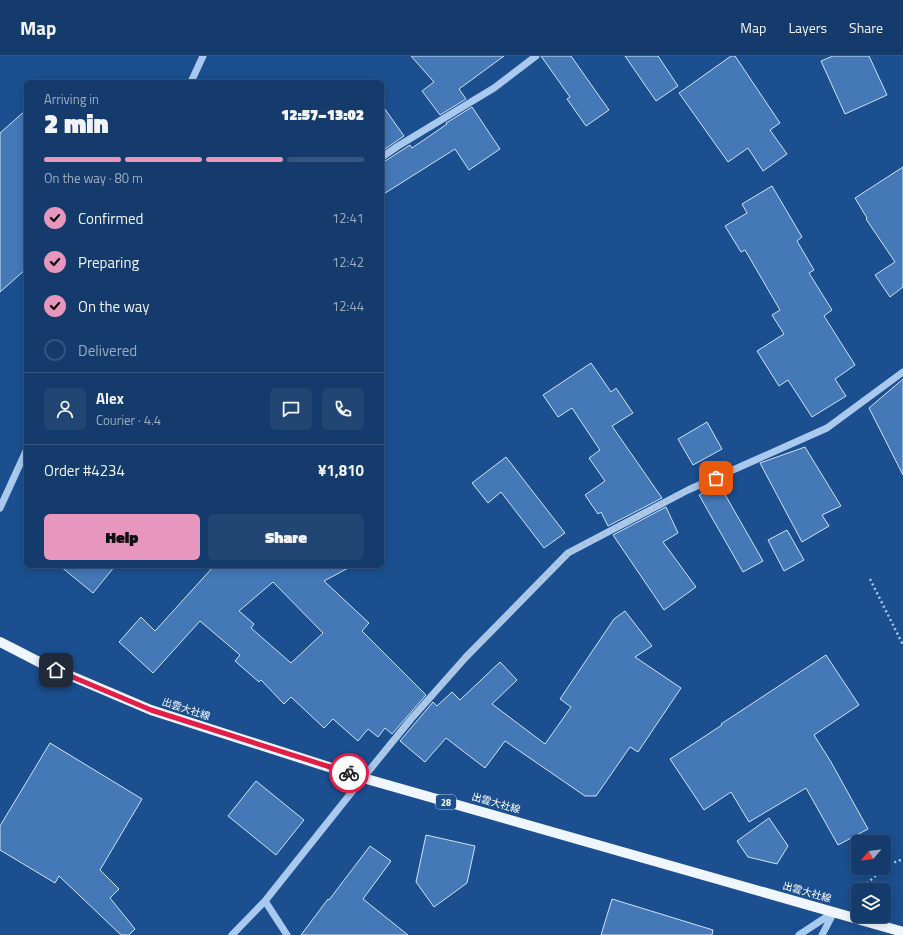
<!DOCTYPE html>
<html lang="en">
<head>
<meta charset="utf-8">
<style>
	:root { --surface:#143b6b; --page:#214673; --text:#f1f3f6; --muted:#9dadc1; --line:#33557e; --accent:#e797bd }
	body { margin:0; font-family:"Titillium Web","Noto Sans JP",sans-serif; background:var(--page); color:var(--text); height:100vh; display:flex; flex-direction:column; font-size:15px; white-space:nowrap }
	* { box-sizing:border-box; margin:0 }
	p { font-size:13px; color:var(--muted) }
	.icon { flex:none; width:22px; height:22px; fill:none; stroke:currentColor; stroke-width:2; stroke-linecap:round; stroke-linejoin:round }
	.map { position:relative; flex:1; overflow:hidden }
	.sheet { position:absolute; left:24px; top:24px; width:360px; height:488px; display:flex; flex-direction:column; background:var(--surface); border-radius:6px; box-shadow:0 2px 10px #0003,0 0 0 1px var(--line) }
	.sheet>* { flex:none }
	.needle { width:26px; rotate:241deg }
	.fabs { position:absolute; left:851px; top:779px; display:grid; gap:8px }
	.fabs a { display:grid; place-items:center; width:40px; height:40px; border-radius:6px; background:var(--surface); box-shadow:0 2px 10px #0003,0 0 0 1px var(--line); font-size:20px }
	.pin { position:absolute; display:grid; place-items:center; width:34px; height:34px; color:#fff; margin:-17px; border-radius:8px; box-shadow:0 2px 6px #0006 }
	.courier { position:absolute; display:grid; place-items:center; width:40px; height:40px; margin:-20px; border:3px solid #e11d48; border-radius:50%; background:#fff; color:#222; box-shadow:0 1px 5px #0007 }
	.overview em { font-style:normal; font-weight:800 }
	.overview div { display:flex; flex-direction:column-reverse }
	.overview { display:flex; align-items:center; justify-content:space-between; height:68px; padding:0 20px }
	h1 { font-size:26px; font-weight:800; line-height:30px }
	.bar { display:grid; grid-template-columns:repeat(4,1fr); gap:6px 4px; align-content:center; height:48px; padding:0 20px }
	.bar i { height:5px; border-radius:3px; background:var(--line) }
	.bar .current { background:var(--accent) }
	.bar p { grid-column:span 4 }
	.line { display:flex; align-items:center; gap:10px; padding:0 20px; border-top:1px solid var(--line) }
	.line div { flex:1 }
	.round { display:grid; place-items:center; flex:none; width:42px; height:42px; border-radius:6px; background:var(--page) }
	ol { padding:0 20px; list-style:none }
	li { display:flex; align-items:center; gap:12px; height:44px }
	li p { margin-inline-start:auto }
	li .icon { padding:4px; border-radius:50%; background:var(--accent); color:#111; stroke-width:4 }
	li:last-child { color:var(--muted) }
	li i { width:22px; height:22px; border:2px solid var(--line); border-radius:50% }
	.primary-button { display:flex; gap:8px; margin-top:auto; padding:8px 20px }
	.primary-button a { flex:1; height:46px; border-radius:6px; background:var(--accent); color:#111; font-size:16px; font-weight:800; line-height:46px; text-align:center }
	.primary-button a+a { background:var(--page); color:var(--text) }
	header { display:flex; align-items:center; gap:24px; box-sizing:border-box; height:56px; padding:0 20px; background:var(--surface); border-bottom:1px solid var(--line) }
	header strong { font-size:19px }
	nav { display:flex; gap:22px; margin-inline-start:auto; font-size:14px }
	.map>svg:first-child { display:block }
	.building { fill:#4478b7; stroke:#cfe3fa; fill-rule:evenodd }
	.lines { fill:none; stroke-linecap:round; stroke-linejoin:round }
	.path { stroke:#a9c9ee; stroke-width:2.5; stroke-dasharray:2 3; stroke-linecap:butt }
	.minor { stroke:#a9c9ee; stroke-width:7 }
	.major { stroke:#f0f6ff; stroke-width:10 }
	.done { stroke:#afc1d8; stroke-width:4; stroke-dasharray:0 7.2 }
	.route { stroke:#e11d48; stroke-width:5 }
	.labels { text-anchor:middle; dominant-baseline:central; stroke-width:3.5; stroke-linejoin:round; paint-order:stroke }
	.shield { fill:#1b4f8f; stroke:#bbcadd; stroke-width:1 }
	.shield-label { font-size:9px; font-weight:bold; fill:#fff }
	.street-label { font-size:10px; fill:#fff; stroke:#1b4f8f }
</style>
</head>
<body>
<header>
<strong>Map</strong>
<nav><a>Map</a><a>Layers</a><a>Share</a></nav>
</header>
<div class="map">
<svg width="903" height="879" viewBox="0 0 903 879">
	<rect width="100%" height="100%" fill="#1b4f8f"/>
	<path class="building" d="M411 0H504L459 33 466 43 440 59 422 35 434 26Z
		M541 0H571L609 54 586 70 567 43 570 41Z
		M625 0H658L678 30 656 45Z
		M731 0H735L780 67 770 74 787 98 763 115 748 92 728 106 679 37Z
		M833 0H869L887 39 845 58 821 5Z
		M382 49 404 80 382 95Z
		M472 51 500 93 469 114 455 93 382 139V106L385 105 410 89 412 92 447 68 446 67Z
		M26 54V213L0 236V77Z
		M903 111V231L890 241 875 219 895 206 866 163 867 162 855 142Z
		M772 130 802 181 797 185 814 214 809 217 832 254 824 260 855 309 835 323 846 340 812 361 788 324 779 330 757 295 784 278 772 259 780 254 745 194 741 196 725 170 747 157 742 148Z
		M591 307 611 336 616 332 633 357 612 370 662 442 608 470 601 456 598 458 585 439 605 425 589 402 600 394 572 352 558 361 543 339Z
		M903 323V419L869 352Z
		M707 366 722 393 693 409 678 383Z
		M805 391 841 450 822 459 829 470 802 486 760 407Z
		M506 401 565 477 544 492 501 436 488 447 472 427Z
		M719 428 763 505 743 516 699 439Z
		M666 451 678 477 663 486 696 531 664 554 613 479Z
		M787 474 804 504 784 515 768 484Z
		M60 510H115L93 537Z
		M214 510H352L324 525 369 567 362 575 426 639 392 678 385 672 378 681 368 673 358 685 333 663 324 672 291 641 284 648 261 624 259 626 235 605 240 599 200 565 153 617 119 586 141 561 155 575ZM273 526 323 577 291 607 251 572 254 568 239 555Z
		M625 555 652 590 635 601 681 632 638 696 630 691 596 740H585L505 685 485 712 446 682 425 706 400 685 433 646 437 650 452 636 460 644 500 606 517 624 492 648 545 688 571 651 560 643 614 563Z
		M826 599 859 649 814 679 831 706 868 773 838 789 806 732 749 766 731 736 704 754 670 703 722 669 721 668Z
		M50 687 142 743 100 814 119 833 110 842 135 873 129 879H121L59 820 55 827 0 794V770Z
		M256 725 304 764 276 799 228 760Z
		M769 762 788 790 777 808 748 801 737 785Z
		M426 779 475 790 467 827 434 851 416 826Z
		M370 790 391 805 363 843 408 879H301L328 843 329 844Z
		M612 843 713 874 712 879H601Z"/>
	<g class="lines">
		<path class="path" d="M870 523 903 589
			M859 834 890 808 903 803
			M851 841 858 835"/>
		<path class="minor" d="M191 26 203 0
			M382 101 398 90 494 32 536 0
			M0 452 26 395
			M265 845 287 879
			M232 879 265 845 363 722 411 663 466 601 568 497 688 434 827 372 903 316
			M799 879 834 856
			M822 879 834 856"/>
		<path class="major" d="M0 586 43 608 151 654 363 722 903 876"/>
	</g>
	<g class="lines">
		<path class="done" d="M349 717 363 722 411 663 466 601 568 497 688 434 716 422"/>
		<path class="route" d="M56 614 151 654 349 717"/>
	</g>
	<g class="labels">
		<rect class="shield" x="436" y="739" width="20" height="14" rx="3"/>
		<g class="shield-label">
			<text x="446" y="746">28</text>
		</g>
		<g class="street-label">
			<text transform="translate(186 653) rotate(18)">出雲大社線</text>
			<text transform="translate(496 747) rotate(16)">出雲大社線</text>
			<text transform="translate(807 836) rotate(16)">出雲大社線</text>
		</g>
	</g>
</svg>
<div class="fabs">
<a><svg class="needle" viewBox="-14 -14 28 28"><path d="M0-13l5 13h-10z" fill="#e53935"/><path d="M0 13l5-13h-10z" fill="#9dadc1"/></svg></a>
<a><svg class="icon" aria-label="layers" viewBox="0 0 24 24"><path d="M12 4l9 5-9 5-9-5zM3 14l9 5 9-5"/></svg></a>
</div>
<div class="pin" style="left:716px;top:422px;background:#ea580c"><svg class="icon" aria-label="bag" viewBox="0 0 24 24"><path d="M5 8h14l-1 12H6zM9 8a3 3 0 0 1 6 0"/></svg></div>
<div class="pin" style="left:56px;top:614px;background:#1f2937"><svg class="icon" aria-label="home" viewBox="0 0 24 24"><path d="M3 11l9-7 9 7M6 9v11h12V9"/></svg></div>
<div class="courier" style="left:349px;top:717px"><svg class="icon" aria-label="bike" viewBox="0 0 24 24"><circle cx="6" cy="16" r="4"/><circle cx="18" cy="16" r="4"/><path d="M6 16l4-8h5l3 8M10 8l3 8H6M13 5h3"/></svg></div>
<section class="sheet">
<div class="overview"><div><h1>2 min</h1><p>Arriving in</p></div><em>12:57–13:02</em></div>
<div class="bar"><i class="current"></i><i class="current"></i><i class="current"></i><i></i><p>On the way · 80 m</p></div>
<ol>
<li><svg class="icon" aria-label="check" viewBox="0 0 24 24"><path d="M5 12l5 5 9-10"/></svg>Confirmed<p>12:41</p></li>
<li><svg class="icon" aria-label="check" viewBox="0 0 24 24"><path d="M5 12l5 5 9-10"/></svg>Preparing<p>12:42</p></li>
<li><svg class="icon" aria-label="check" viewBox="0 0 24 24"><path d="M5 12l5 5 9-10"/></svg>On the way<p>12:44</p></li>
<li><i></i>Delivered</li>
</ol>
<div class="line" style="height:72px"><a class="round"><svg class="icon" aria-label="person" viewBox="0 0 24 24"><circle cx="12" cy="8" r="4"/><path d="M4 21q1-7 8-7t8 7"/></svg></a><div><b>Alex</b><p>Courier · 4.4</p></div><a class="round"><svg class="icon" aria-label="chat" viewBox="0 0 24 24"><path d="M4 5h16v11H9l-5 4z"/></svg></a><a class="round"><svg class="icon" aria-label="phone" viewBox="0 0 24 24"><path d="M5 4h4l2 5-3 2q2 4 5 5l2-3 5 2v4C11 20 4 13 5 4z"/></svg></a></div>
<div class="line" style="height:52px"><div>Order #4234</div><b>¥1,810</b></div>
<div class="primary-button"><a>Help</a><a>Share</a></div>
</section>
</div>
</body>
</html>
